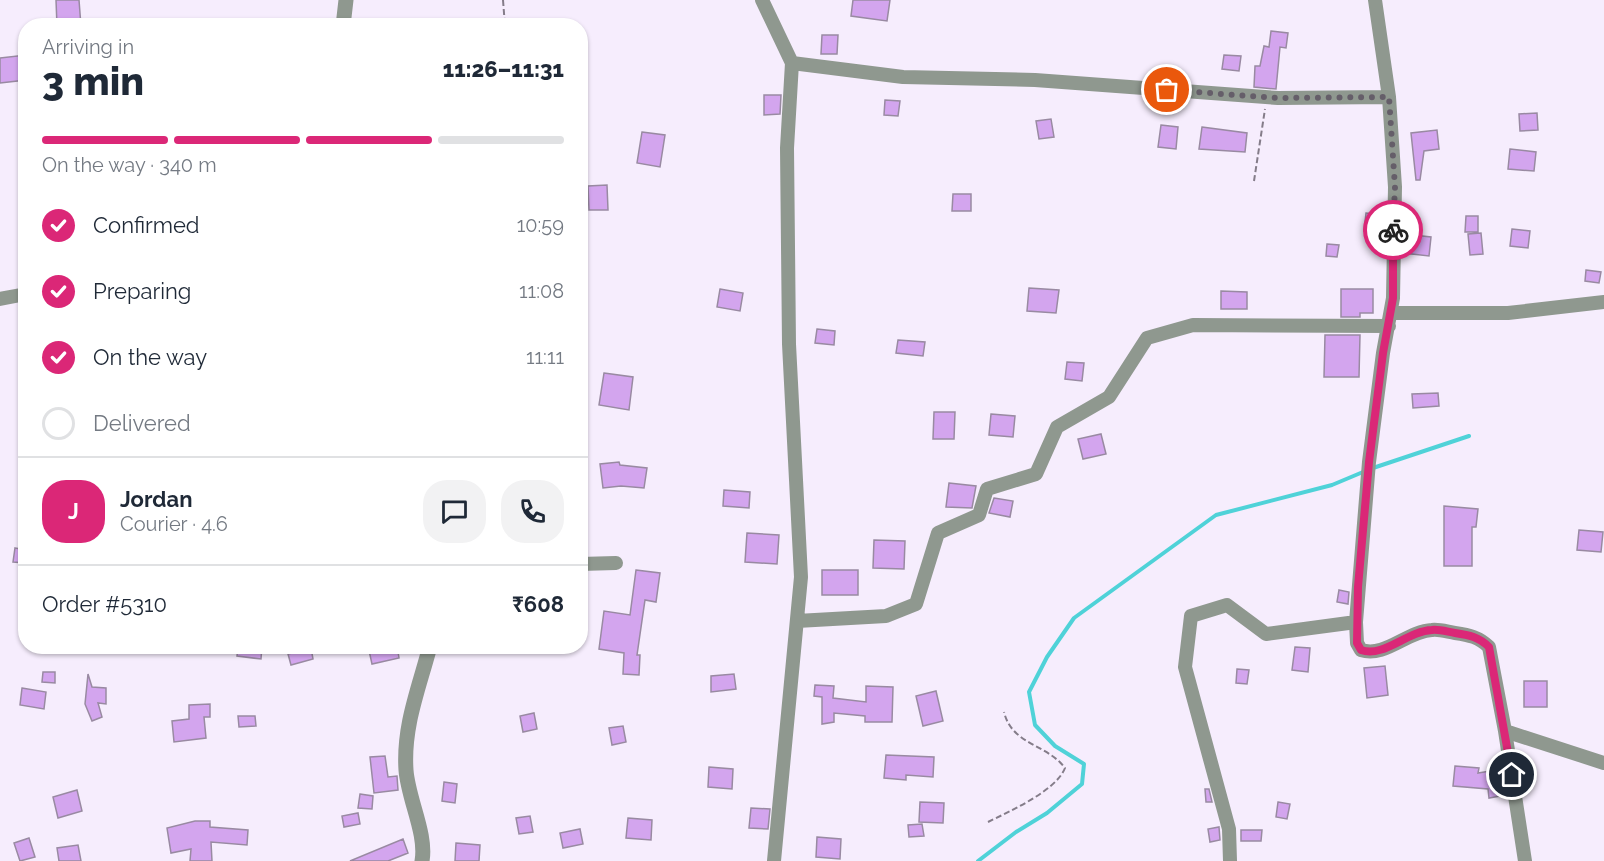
<!DOCTYPE html>
<html lang="en">
<head>
<meta charset="utf-8">
<style>
	:root { --surface:#fff; --page:#f2f2f3; --text:#1f2937; --muted:#747a83; --line:#e0e1e3; --accent:#db2777 }
	body { margin:0; font-family:Raleway,sans-serif; background:var(--page); color:var(--text); height:100vh; display:flex; flex-direction:column; font-size:22px; white-space:nowrap }
	* { box-sizing:border-box; margin:0 }
	p { font-size:20px; color:var(--muted) }
	.icon { flex:none; width:33px; height:33px; fill:none; stroke:currentColor; stroke-width:2; stroke-linecap:round; stroke-linejoin:round }
	.map { position:relative; flex:1; overflow:hidden }
	.drawer { position:absolute; left:18px; top:18px; width:570px; height:636px; display:flex; flex-direction:column; background:var(--surface); border-radius:24px; box-shadow:0 2px 4px #0004 }
	.drawer>* { flex:none }
	.pin { position:absolute; display:grid; place-items:center; width:51px; height:51px; color:#fff; margin:-26px; border:3px solid #fff; border-radius:50%; box-shadow:0 2px 6px #0007 }
	.courier { position:absolute; display:grid; place-items:center; width:60px; height:60px; margin:-30px; border:4px solid #db2777; border-radius:50%; background:#fff; color:#222; box-shadow:0 2px 8px #0007 }
	.overview em { font-style:normal; font-weight:800 }
	.overview div { display:flex; flex-direction:column-reverse }
	.overview { display:flex; align-items:center; justify-content:space-between; height:102px; padding:0 24px }
	h1 { font-size:39px; font-weight:800; line-height:45px }
	.bar { display:grid; grid-template-columns:repeat(4,1fr); gap:9px 6px; align-content:center; height:72px; padding:0 24px }
	.bar i { height:8px; border-radius:4px; background:var(--line) }
	.bar .current { background:var(--accent) }
	.bar p { grid-column:span 4 }
	.line { display:flex; align-items:center; gap:15px; padding:0 24px; border-top:2px solid var(--line) }
	.line div { flex:1 }
	.round { display:grid; place-items:center; flex:none; width:63px; height:63px; border-radius:24px; background:var(--page) }
	ol { padding:0 24px; list-style:none }
	li { display:flex; align-items:center; gap:18px; height:66px }
	li p { margin-inline-start:auto }
	li .icon { padding:6px; border-radius:50%; background:var(--accent); color:#fff; stroke-width:4 }
	li:last-child { color:var(--muted) }
	li i { width:33px; height:33px; border:3px solid var(--line); border-radius:50% }
	.map>svg:first-child { display:block }
	.lines { fill:none; stroke-linecap:round; stroke-linejoin:round }
	.stream { stroke:#4fd2d8; stroke-width:4 }
	.building { fill:#d3a5ee; stroke:#998aa2; stroke-width:1.5 }
	.path { stroke:#847c89; stroke-width:2; stroke-dasharray:6 3; stroke-linecap:butt }
	.minor { stroke:#8f988f; stroke-width:14 }
	.tertiary { stroke:#8f988f; stroke-width:15 }
	.done { stroke:#655e69; stroke-width:6; stroke-dasharray:0 10.8 }
	.route { stroke:#db2777; stroke-width:8 }
</style>
</head>
<body>
<div class="map">
<svg width="1604" height="861" viewBox="0 0 1604 861">
	<rect width="100%" height="100%" fill="#f6edfd"/>
	<g class="lines">
		<path class="stream" d="M1373 468 1469 436
			M978 861 1016 832 1047 813 1082 784 1084 764 1055 746 1035 725 1029 692 1047 657 1074 618 1216 515 1332 485 1363 472"/>
	</g>
	<path class="building" d="M56 0H79L81 26H57Z
		M853 0H890L887 21 851 16Z
		M1271 31 1288 33 1286 48 1280 47 1276 89 1254 87 1255 66H1260L1264 46 1269 47Z
		M822 35H838L837 54H821Z
		M26 55V80L0 83V58Z
		M1224 55 1241 56 1239 71 1222 69Z
		M764 95H781L780 114 764 115Z
		M885 100 900 101 898 116 884 115Z
		M1537 113 1538 130 1520 131 1519 114Z
		M1051 119 1054 137 1039 139 1036 121Z
		M1161 125 1178 127 1176 149 1158 147Z
		M1202 127 1247 133 1245 152 1199 149Z
		M1437 130 1439 149 1424 151 1420 180H1416L1411 133Z
		M642 132 665 135 660 167 637 163Z
		M1510 149 1536 152 1534 171 1508 169Z
		M607 185 608 210H589L588 186Z
		M953 194H971V211H952Z
		M1366 213 1382 215 1381 232 1364 231Z
		M1466 216H1478V232H1465Z
		M1512 229 1530 231 1528 248 1510 246Z
		M1481 233 1483 254 1470 255 1468 234Z
		M1404 234 1431 237 1429 256 1403 253Z
		M1327 244 1339 245 1337 257 1326 256Z
		M1586 270 1601 272 1599 283 1585 281Z
		M1029 288 1059 290 1056 313 1027 311Z
		M720 289 743 293 740 311 717 307Z
		M1341 289H1373V313H1360V317H1341Z
		M1221 291 1247 292V309H1221Z
		M817 329 835 331 834 345 815 343Z
		M1325 335H1360L1359 377H1324Z
		M898 340 925 342 923 356 896 353Z
		M1067 362 1084 363 1082 381 1065 379Z
		M604 373 633 377 629 410 599 405Z
		M1438 393 1439 406 1413 408 1412 394Z
		M934 412H955L954 439H933Z
		M991 414 1015 416 1013 437 989 435Z
		M1101 434 1106 454 1083 459 1078 439Z
		M619 462 620 465 647 468 644 488 621 486 603 488 600 464Z
		M949 483 976 486 972 508 946 507Z
		M724 490 750 492 749 508 723 506Z
		M994 498 1013 501 1010 517 989 513Z
		M1444 506 1478 509 1476 527H1472V566H1444Z
		M1579 530 1603 532 1601 552 1577 550Z
		M747 533 779 535 777 564 745 562Z
		M874 540 905 541 904 569 873 568Z
		M15 548 26 550V563L13 562Z
		M636 570 660 573 656 602 645 600 637 655H640L639 675 623 674 624 653 599 649 604 611 630 615Z
		M822 570H858V595H822Z
		M1339 590 1349 592 1348 604 1337 602Z
		M238 646H262L261 659 237 656Z
		M368 646H397L399 658 372 664Z
		M1295 647 1310 648 1308 672 1292 670Z
		M311 648 313 659 291 665 288 654Z
		M1385 666 1388 695 1367 698 1364 668Z
		M1237 669 1249 670 1247 684 1236 683Z
		M43 672H55V683L42 682Z
		M88 674 92 687 106 688V704L98 703 102 717 92 721 85 704Z
		M734 674 736 689 711 692V676Z
		M1524 681H1547V707H1524Z
		M815 685 834 686 833 698 866 702V686L893 687 892 722H865V716L834 713V722L822 724V697L814 696Z
		M22 688 46 692 44 709 20 705Z
		M936 691 943 721 923 726 916 696Z
		M210 704V717H204L206 738 174 742 172 721 189 719V705Z
		M534 713 537 729 523 732 520 716Z
		M238 716H255L256 726 239 727Z
		M623 726 626 742 612 745 609 728Z
		M886 755 934 757 933 777 906 775V780L884 778Z
		M385 756 388 777 397 776 398 790 374 793 370 757Z
		M1455 766 1479 768 1478 773 1502 769 1506 795 1489 798 1488 789 1453 786Z
		M709 767 733 769 732 789 708 787Z
		M444 782 457 784 455 803 442 801Z
		M1205 789H1209L1212 802H1206Z
		M77 790 82 811 58 818 53 797Z
		M360 794 373 796 372 809 358 808Z
		M920 802 944 803 943 823 919 822Z
		M1278 802 1290 804 1287 819 1276 817Z
		M751 808 770 809 768 829 749 828Z
		M358 813 360 824 344 827 342 816Z
		M530 816 533 832 519 834 516 818Z
		M628 818 652 820 651 840 626 838Z
		M195 821H210V827L248 830 247 845 211 842 212 861H190L191 849 171 853 167 828Z
		M922 824 924 836 909 837 908 825Z
		M1219 827 1220 840 1210 842 1208 829Z
		M580 829 583 844 563 848 560 833Z
		M1241 830H1262L1261 841H1241Z
		M817 837 841 839 840 859 816 857Z
		M29 838 35 857 20 861 14 843Z
		M403 839 408 853 388 861H350Z
		M456 843 480 845 479 861H455Z
		M78 845 81 861H59L57 848Z"/>
	<g class="lines">
		<path class="path" d="M503 0 505 26
			M1254 181 1265 109
			M988 822C1010 811 1056 791 1065 768 1047 744 1012 745 1004 712"/>
		<path class="minor" d="M762 0 792 63 787 148 789 344 801 577 774 861
			M1375 0 1389 97 1395 187 1393 298 1383 353 1369 462 1356 622 1357 643 1361 650C1385 658 1407 631 1432 630 1439 629 1448 632 1455 633 1469 635 1479 637 1489 647L1505 731 1604 763
			M792 63 903 77 1035 80 1278 98 1389 97
			M0 299 26 294
			M1391 313H1508L1604 302
			M580 564 616 563
			M797 621 886 616 916 604 938 533 979 515 987 489 1036 474 1057 427 1109 397 1147 338 1193 325 1389 326
			M1505 731 1525 861
			M1230 861 1229 829 1185 667 1191 616 1227 605 1266 634 1356 622"/>
		<path class="tertiary" d="M343 26 346 0
			M422 861C427 834 408 799 406 770 403 726 419 688 430 646"/>
	</g>
	<g class="lines">
		<path class="done" d="M1167 90 1278 98 1389 97 1395 187 1393 230"/>
		<path class="route" d="M1393 230V298L1383 353 1369 462 1358 587 1357 643 1361 650C1384 658 1407 631 1432 630 1439 629 1448 632 1455 633 1469 635 1479 637 1489 647L1512 775"/>
	</g>
</svg>
<div class="pin" style="left:1167px;top:90px;background:#ea580c"><svg class="icon" aria-label="bag" viewBox="0 0 24 24"><path d="M5 8h14l-1 12H6zM9 8a3 3 0 0 1 6 0"/></svg></div>
<div class="pin" style="left:1512px;top:775px;background:#1f2937"><svg class="icon" aria-label="home" viewBox="0 0 24 24"><path d="M3 11l9-7 9 7M6 9v11h12V9"/></svg></div>
<div class="courier" style="left:1393px;top:230px"><svg class="icon" aria-label="bike" viewBox="0 0 24 24"><circle cx="6" cy="16" r="4"/><circle cx="18" cy="16" r="4"/><path d="M6 16l4-8h5l3 8M10 8l3 8H6M13 5h3"/></svg></div>
<section class="drawer">
<div class="overview"><div><h1>3 min</h1><p>Arriving in</p></div><em>11:26–11:31</em></div>
<div class="bar"><i class="current"></i><i class="current"></i><i class="current"></i><i></i><p>On the way · 340 m</p></div>
<ol>
<li><svg class="icon" aria-label="check" viewBox="0 0 24 24"><path d="M5 12l5 5 9-10"/></svg>Confirmed<p>10:59</p></li>
<li><svg class="icon" aria-label="check" viewBox="0 0 24 24"><path d="M5 12l5 5 9-10"/></svg>Preparing<p>11:08</p></li>
<li><svg class="icon" aria-label="check" viewBox="0 0 24 24"><path d="M5 12l5 5 9-10"/></svg>On the way<p>11:11</p></li>
<li><i></i>Delivered</li>
</ol>
<div class="line" style="height:108px"><b class="round" style="background:var(--accent);color:#fff">J</b><div><b>Jordan</b><p>Courier · 4.6</p></div><a class="round"><svg class="icon" aria-label="chat" viewBox="0 0 24 24"><path d="M4 5h16v11H9l-5 4z"/></svg></a><a class="round"><svg class="icon" aria-label="phone" viewBox="0 0 24 24"><path d="M5 4h4l2 5-3 2q2 4 5 5l2-3 5 2v4C11 20 4 13 5 4z"/></svg></a></div>
<div class="line" style="height:78px"><div>Order #5310</div><b>₹608</b></div>
</section>
</div>
</body>
</html>
